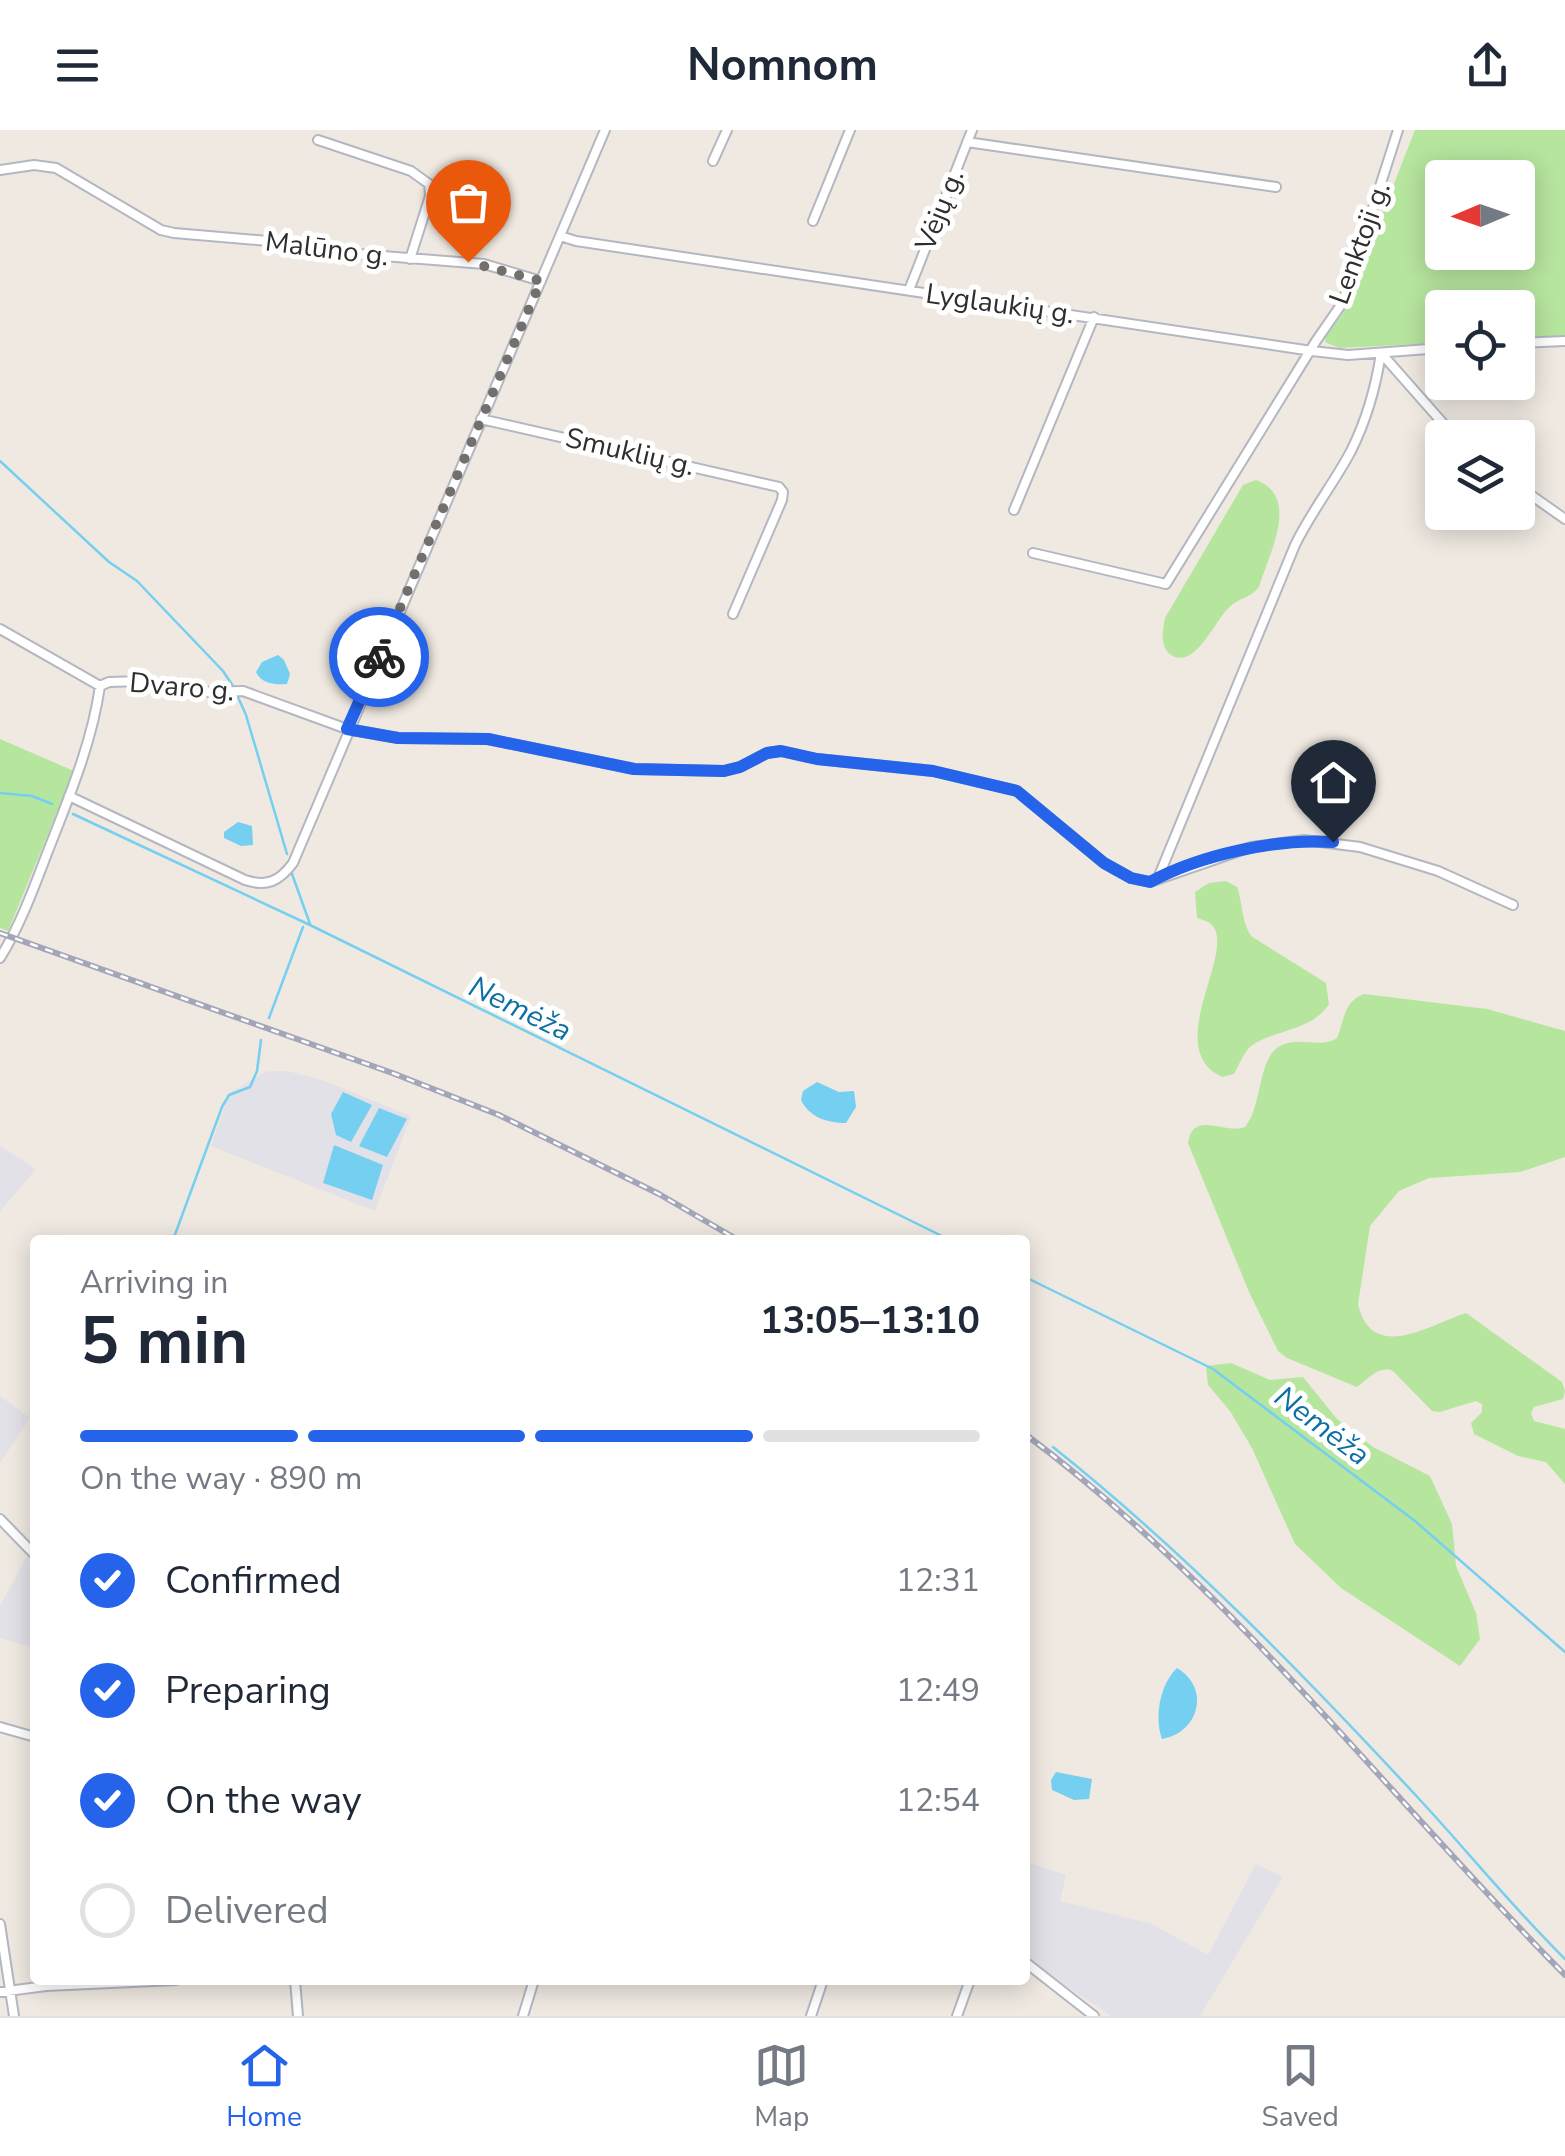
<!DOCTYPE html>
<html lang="en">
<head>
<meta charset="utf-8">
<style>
	:root { --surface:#fff; --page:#f2f2f3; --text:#1f2937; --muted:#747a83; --line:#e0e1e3; --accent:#2563eb }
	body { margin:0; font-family:"Nunito Sans",sans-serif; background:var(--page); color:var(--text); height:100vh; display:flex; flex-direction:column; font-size:38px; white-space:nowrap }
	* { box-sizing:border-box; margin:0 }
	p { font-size:32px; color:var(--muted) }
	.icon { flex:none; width:55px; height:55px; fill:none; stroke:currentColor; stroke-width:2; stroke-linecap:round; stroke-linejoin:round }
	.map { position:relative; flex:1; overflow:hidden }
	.panel { position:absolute; left:30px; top:1105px; width:1000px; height:750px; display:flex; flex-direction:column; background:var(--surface); border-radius:10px; box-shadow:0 5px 25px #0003 }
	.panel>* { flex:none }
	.needle { width:65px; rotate:268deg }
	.fabs { position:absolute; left:1425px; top:30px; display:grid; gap:20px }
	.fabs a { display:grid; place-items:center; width:110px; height:110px; border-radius:10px; background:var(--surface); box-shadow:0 5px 25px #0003; font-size:50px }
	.pin { position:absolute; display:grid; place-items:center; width:85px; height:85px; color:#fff; margin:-102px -42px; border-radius:50% 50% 50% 0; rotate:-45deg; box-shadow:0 0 10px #0007 }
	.pin .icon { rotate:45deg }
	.courier { position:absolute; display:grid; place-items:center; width:100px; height:100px; margin:-50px; border:8px solid #2563eb; border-radius:50%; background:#fff; color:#222; box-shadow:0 2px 12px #0007 }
	.summary em { font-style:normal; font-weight:700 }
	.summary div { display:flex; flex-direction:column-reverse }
	.summary { display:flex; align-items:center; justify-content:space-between; height:170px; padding:0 50px }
	h1 { font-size:65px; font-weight:700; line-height:75px }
	.bar { display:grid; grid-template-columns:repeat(4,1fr); gap:15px 10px; align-content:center; height:120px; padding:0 50px }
	.bar i { height:12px; border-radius:8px; background:var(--line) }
	.bar .active { background:var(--accent) }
	.bar p { grid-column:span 4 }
	ol { padding:0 50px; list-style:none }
	li { display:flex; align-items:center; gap:30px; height:110px }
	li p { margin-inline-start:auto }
	li .icon { padding:10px; border-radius:50%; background:var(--accent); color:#fff; stroke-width:4 }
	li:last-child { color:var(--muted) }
	li i { width:55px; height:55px; border:5px solid var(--line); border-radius:50% }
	header { display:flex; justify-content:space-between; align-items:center; height:130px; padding:0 50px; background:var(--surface); font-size:45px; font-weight:700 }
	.tabs { display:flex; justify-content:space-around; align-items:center; height:140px; border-top:2px solid var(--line); background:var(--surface); font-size:28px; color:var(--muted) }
	.tabs a { display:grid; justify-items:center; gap:5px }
	.tabs .active { color:var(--accent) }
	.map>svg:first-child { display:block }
	.industrial { fill:#e3e1e8 }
	.green { fill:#b6e59e; fill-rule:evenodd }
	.water { fill:#75cff0 }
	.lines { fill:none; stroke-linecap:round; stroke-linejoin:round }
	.stream { stroke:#75cff0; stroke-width:2.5 }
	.street-casing { stroke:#b4b7c1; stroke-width:12 }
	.street { stroke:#fff; stroke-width:8 }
	.rail-casing { stroke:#a3a6b8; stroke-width:6 }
	.rail { stroke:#fff; stroke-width:2.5; stroke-dasharray:8; stroke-linecap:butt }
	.done { stroke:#726f6d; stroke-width:10; stroke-dasharray:0 18 }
	.route { stroke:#2563eb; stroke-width:12 }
	.labels { text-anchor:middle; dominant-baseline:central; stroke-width:10; stroke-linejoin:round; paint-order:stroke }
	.street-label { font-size:28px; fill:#2e2e2e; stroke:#fff }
	.water-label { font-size:30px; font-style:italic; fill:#0d6fa3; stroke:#fff }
</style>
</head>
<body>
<header><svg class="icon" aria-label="menu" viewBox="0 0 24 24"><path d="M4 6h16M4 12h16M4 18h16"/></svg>Nomnom<svg class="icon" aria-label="share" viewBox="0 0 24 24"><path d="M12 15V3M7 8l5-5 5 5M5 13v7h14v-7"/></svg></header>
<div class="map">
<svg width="1565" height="1886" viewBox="0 0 1565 1886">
	<rect width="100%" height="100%" fill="#efe9e1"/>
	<path class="industrial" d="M267 941H287L322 950 411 986 375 1081 211 1016 229 963Z
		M0 1016 36 1039 0 1081Z
		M0 1266 30 1288 0 1333Z
		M27 1426 35 1436V1518L0 1508V1476Z
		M1025 1731 1066 1745 1060 1771 1152 1794 1208 1825 1256 1734 1283 1747 1200 1886H1111L1025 1828Z"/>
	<path class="green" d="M1415 0H1565V207L1518 209V178H1442V213L1339 218 1325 212 1326 206 1344 182ZM1442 48H1518V122H1442Z
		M1256 350C1301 367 1269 423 1259 457 1251 467 1243 467 1233 474 1216 485 1197 541 1171 525 1159 517 1163 499 1165 488L1243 355Z
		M0 609 74 641 8 801 0 798Z
		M1226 751 1237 757C1243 774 1241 790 1251 806L1326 853 1329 874C1312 901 1276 899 1251 916 1244 922 1239 935 1234 944L1222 947C1160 918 1239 820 1211 794 1208 791 1202 790 1197 788L1195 762 1209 753Z
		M1364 864 1487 879 1565 901V1027L1520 1042 1429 1048 1399 1061 1370 1096 1358 1174C1372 1235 1433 1193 1466 1183L1562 1252 1565 1261 1563 1269 1534 1277 1531 1283 1534 1291 1565 1299V1354L1546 1332 1518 1326 1474 1304 1471 1293 1482 1282V1274L1476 1271 1440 1282 1432 1281 1393 1241C1379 1235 1368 1249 1357 1257L1287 1228 1278 1221 1249 1162 1188 1013C1193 979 1225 1005 1245 997 1262 976 1258 932 1277 918 1297 904 1319 920 1337 908 1345 889 1343 872 1364 864Z
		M1231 1233 1270 1250 1303 1247 1337 1289 1373 1317 1430 1346 1452 1394 1456 1436 1476 1483 1480 1509 1460 1536 1341 1458 1295 1414 1252 1318 1230 1281 1208 1255 1206 1236Z"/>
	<path class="water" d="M278 525 284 530 290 544 287 554C276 555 261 554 256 542L262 532Z
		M238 692 252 696 253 715 241 716 224 708V702Z
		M817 952 839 962 854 961 856 977 846 993C827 993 809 987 801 970L803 961Z
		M343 962 372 975 351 1012 336 1005 331 984Z
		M379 978 407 989 387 1027 359 1016Z
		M334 1015 383 1035 372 1070 323 1053Z
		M1177 1538C1211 1558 1199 1603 1162 1609 1154 1587 1160 1554 1177 1538Z
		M1056 1642 1092 1649 1089 1669 1074 1670 1052 1660 1051 1650Z"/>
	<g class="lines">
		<path class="stream" d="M0 331 109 432 137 451 223 541 233 556
			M237 565 246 585 287 724
			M0 663 32 666 52 674
			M73 684 310 795 950 1110
			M292 744 310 794
			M269 888 303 797
			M173 1110 222 977 229 965 250 957 257 941 261 910
			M1025 1147 1213 1239 1415 1391 1565 1522
			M1053 1317C1186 1423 1306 1547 1421 1671 1470 1724 1514 1779 1565 1829"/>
		<g class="street-casing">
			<path id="street" d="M318 10 411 41 429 54 430 66 410 129
				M967 12 1276 57
				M713 31 727 0
				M0 40 34 35 56 38 161 100 174 103 269 111 333 122 484 134 541 151
				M813 91 850 0
				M560 106 576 111 1312 221 1348 225 1442 218
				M909 160 972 0
				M1518 213 1565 211
				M1381 223 1456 308
				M481 289 779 357 783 362 782 370 733 484
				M1518 356 1565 389
				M1014 380 1094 187
				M1033 423 1166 454 1316 211 1343 172 1398 0
				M0 499 100 556
				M100 556 109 552 142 551 200 562 243 561 347 599 398 608 488 609 634 639 724 641 740 637 767 623 781 621 817 629 933 641 1017 661 1104 733 1131 748 1150 752 1251 717 1304 710 1360 717 1438 741 1513 775
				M69 666 245 750C266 757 279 752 293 733L605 0
				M1158 748 1295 415C1311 382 1334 353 1351 321 1366 291 1376 256 1381 223
				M0 828C21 794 34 757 48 721 69 667 92 613 100 556
				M0 1389 35 1425
				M0 1597 35 1607
				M0 1794 14 1886
				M1025 1832 1094 1886
				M295 1850 298 1886
				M0 1862 46 1856 176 1850
				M523 1886 534 1850
				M811 1886 823 1850
				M957 1886 970 1850"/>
		</g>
		<use href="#street" class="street"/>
		<g class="rail-casing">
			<path id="rail" d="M0 803 395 944 499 985 659 1064 738 1110
				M1025 1304C1231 1458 1386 1664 1565 1845"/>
		</g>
		<use href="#rail" class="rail"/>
	</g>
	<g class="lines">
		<path class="done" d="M379 527 541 151 468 132"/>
		<path class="route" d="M379 527 347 599 398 608 488 609 634 639 724 641 740 637 767 623 781 621 817 629 933 641 1017 661 1104 733 1131 748 1150 752C1200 725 1277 708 1333 712"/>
	</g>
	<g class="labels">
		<g class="street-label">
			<text transform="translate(940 80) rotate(-68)">Vėjų g.</text>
			<text transform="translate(1360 113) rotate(-70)">Lenktoji g.</text>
			<text transform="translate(327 119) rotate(7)">Malūno g.</text>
			<text transform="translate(1000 174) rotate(8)">Lyglaukių g.</text>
			<text transform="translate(630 322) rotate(13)">Smuklių g.</text>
			<text transform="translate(182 557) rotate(5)">Dvaro g.</text>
		</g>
		<g class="water-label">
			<text transform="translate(520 879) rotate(26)">Nemėža</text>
			<text transform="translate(1322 1296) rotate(37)">Nemėža</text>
		</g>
	</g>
</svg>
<div class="fabs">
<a><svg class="needle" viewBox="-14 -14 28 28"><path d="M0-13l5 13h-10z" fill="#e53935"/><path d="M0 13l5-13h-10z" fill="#747a83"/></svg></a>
<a><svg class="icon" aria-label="locate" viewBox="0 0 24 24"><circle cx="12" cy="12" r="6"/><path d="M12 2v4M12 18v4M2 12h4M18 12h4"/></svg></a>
<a><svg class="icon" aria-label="layers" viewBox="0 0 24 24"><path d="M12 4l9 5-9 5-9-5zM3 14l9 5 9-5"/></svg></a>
</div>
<div class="pin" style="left:468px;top:132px;background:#ea580c"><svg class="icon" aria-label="bag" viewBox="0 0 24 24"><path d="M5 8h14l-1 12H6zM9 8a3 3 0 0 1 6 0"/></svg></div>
<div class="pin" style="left:1333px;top:712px;background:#1f2937"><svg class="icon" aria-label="home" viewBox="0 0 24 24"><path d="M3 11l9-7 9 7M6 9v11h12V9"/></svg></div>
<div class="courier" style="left:379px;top:527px"><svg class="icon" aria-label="bike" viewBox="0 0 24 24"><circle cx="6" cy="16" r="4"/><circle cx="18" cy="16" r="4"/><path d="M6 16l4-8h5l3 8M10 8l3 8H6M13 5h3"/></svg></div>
<section class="panel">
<div class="summary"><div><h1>5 min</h1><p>Arriving in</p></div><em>13:05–13:10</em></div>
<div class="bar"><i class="active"></i><i class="active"></i><i class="active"></i><i></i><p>On the way · 890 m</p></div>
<ol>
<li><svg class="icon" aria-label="check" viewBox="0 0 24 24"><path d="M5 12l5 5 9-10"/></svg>Confirmed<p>12:31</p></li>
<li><svg class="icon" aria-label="check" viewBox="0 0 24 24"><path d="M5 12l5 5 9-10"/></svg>Preparing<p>12:49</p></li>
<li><svg class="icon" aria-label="check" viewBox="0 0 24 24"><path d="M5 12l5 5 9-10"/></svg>On the way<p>12:54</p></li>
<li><i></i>Delivered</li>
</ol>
</section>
</div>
<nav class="tabs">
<a class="active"><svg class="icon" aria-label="home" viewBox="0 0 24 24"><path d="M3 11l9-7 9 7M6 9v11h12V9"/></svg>Home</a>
<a><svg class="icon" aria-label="map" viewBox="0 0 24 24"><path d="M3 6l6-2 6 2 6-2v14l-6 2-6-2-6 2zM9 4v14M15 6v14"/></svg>Map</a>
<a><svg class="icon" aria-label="saved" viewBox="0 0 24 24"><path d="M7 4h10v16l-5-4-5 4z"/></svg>Saved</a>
</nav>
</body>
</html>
